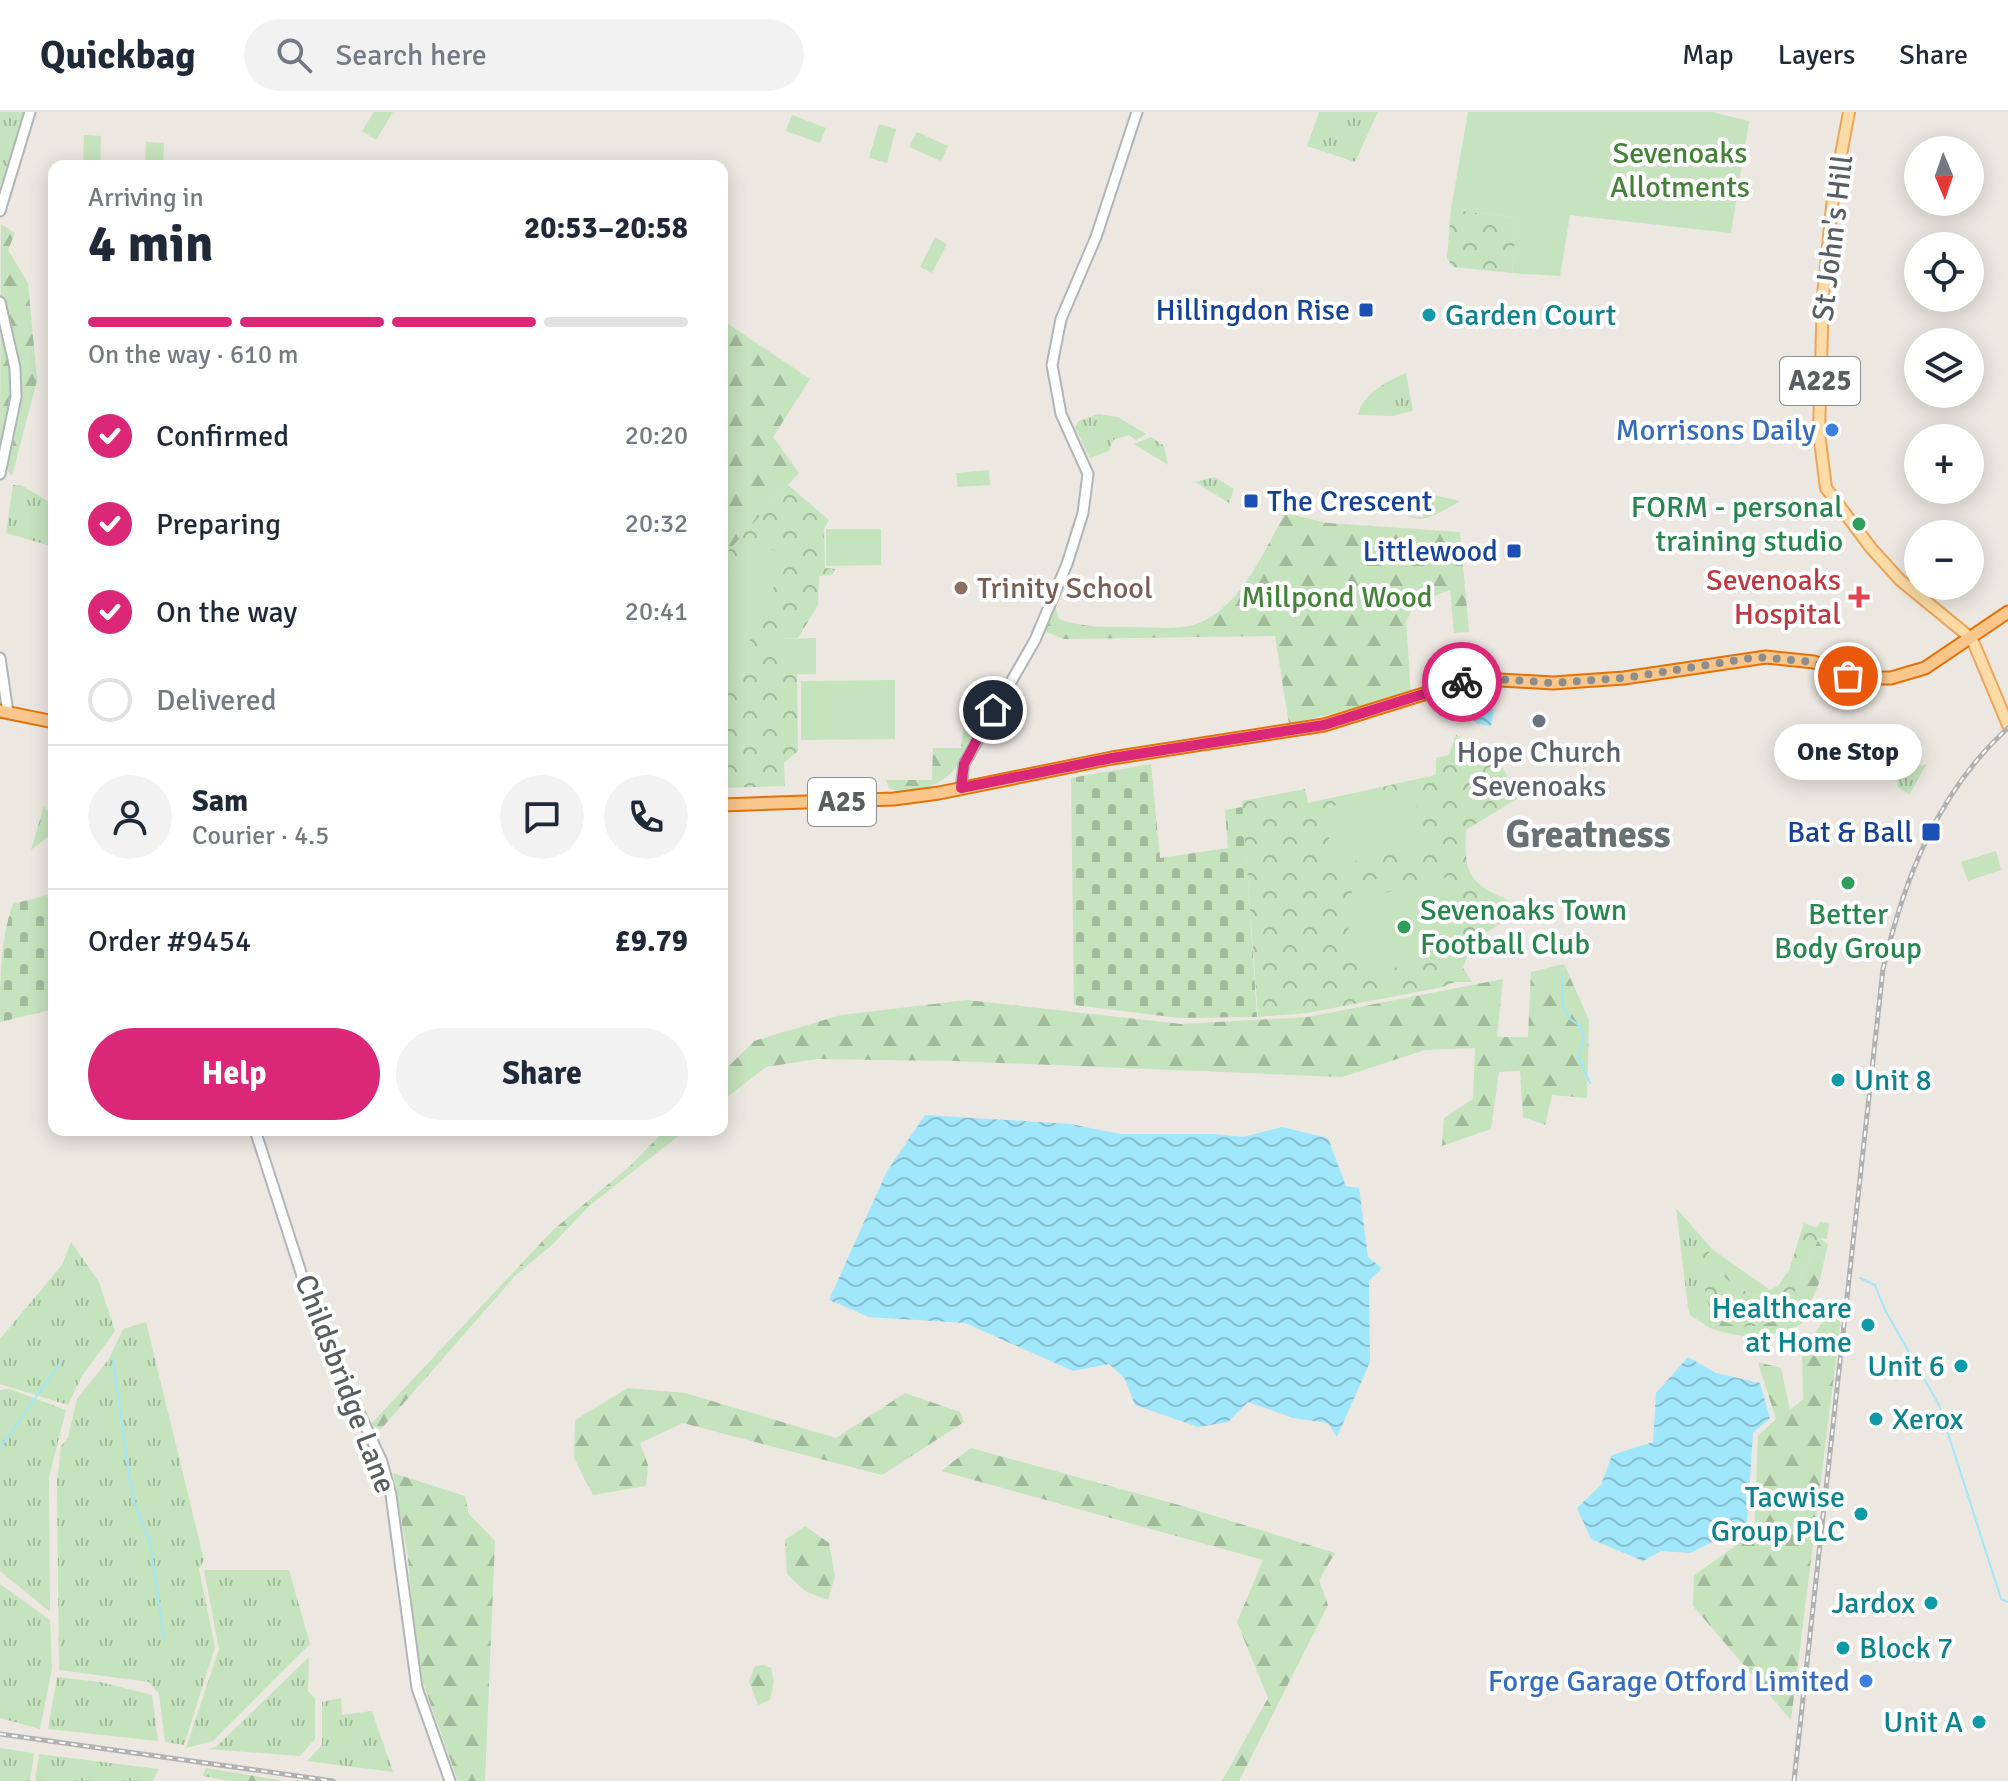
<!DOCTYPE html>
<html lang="en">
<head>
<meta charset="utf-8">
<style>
	:root { --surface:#fff; --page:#f2f2f3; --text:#1f2937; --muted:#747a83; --line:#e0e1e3; --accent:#db2777 }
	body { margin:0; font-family:Signika,sans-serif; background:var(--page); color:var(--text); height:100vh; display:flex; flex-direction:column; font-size:30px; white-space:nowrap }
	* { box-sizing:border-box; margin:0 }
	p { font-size:26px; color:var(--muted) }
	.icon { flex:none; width:44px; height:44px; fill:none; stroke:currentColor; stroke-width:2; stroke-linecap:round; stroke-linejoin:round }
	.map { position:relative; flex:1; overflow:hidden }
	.drawer { position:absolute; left:48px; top:48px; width:680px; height:976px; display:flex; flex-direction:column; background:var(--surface); border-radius:16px; box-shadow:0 4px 20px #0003 }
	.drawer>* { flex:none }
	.needle { width:52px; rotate:178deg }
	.controls { position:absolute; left:1904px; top:24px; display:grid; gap:16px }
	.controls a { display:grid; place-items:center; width:80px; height:80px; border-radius:50%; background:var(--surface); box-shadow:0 4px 20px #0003; font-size:40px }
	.pin { position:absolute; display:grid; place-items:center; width:68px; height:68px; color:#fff; margin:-34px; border:4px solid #fff; border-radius:50%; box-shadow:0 2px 8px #0007 }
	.courier { position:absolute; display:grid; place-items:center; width:80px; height:80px; margin:-40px; border:6px solid #db2777; border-radius:50%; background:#fff; color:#222; box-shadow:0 2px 10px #0007 }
	.bubble { position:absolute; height:56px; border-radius:28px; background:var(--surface); box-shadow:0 4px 20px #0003; font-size:26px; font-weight:700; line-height:56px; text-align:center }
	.summary em { font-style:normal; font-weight:700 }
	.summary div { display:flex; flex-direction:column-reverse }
	.summary { display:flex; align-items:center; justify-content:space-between; height:136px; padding:0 40px }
	h1 { font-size:52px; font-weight:700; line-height:60px }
	.bar { display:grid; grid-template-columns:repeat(4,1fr); gap:12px 8px; align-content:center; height:96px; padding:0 40px }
	.bar i { height:10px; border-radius:6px; background:var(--line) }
	.bar .selected { background:var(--accent) }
	.bar p { grid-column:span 4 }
	.line { display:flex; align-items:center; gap:20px; padding:0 40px; border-top:2px solid var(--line) }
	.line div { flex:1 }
	.round { display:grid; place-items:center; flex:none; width:84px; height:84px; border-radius:42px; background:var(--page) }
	ol { padding:0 40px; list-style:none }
	li { display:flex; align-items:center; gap:24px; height:88px }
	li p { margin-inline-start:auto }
	li .icon { padding:8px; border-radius:50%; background:var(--accent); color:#fff; stroke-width:4 }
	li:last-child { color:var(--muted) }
	li i { width:44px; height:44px; border:4px solid var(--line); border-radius:50% }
	.cta { display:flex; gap:16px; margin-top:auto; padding:16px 40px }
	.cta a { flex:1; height:92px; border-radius:48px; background:var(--accent); color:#fff; font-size:32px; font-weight:700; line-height:92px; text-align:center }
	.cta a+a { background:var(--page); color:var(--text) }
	header { display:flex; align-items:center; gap:48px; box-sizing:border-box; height:112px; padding:0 40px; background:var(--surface); border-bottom:2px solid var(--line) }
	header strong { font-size:38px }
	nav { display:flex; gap:44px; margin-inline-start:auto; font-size:28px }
	.search { width:560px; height:72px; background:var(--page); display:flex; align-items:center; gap:20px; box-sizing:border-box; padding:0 28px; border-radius:44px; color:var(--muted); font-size:30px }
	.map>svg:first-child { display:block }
	.grass { fill:url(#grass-tufts) }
	.forest { fill:url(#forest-firs) }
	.cemetery { fill:url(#cemetery-stones) }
	.park { fill:url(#park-crowns) }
	.garden { fill:#c5e3bd }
	.water { fill:url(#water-waves) }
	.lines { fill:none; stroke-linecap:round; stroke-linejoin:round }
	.stream { stroke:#a1e7fc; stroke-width:2 }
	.secondary-casing { stroke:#b0b5b8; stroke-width:13 }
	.primary-casing { stroke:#eca55a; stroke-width:14 }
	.highway-casing { stroke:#e47208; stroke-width:15 }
	.secondary { stroke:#fff; stroke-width:9 }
	.primary { stroke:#fcdca6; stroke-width:10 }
	.highway { stroke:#f9c68b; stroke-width:11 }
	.rail-casing { stroke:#b0b1b1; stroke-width:5 }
	.rail { stroke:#fff; stroke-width:2; stroke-dasharray:6; stroke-linecap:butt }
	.done { stroke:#8c8e8e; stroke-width:8; stroke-dasharray:0 14.4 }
	.route { stroke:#db2777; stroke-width:10 }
	.transit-dot { fill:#1a4fb4; stroke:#fff; stroke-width:3 }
	.culture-dot { fill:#0f9aa8; stroke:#fff; stroke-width:3 }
	.shop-dot { fill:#3f7fe0; stroke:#fff; stroke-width:3 }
	.leisure-dot { fill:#2e9e5b; stroke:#fff; stroke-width:3 }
	.education-dot { fill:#8d6e63; stroke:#fff; stroke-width:3 }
	.health-dot { fill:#e0444e; stroke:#fff; stroke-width:3 }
	.worship-dot { fill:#6b7280; stroke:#fff; stroke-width:3 }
	.labels { text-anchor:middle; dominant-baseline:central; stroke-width:8; stroke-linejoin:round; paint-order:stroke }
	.shield { fill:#fff; stroke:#8b8e90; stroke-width:2 }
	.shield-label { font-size:28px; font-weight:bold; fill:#595e61 }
	.park-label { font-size:30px; fill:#438237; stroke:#fff }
	.street-label { font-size:30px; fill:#595e61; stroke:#fff }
	.transit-label { font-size:30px; fill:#164399; stroke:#fff; text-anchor:end }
	.culture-label { font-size:30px; fill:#0d838f; stroke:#fff; text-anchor:end }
	.shop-label { font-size:30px; fill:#366cbe; stroke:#fff; text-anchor:end }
	.leisure-label { font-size:30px; fill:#27864d; stroke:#fff; text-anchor:end }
	.health-label { font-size:30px; fill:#be3a42; stroke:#fff; text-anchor:end }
	.education-label { font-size:30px; fill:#785e54; stroke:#fff; text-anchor:start }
	.worship-label { font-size:30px; fill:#5b616d; stroke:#fff }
	.district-label { font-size:38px; font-weight:bold; fill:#6a7173; stroke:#fff }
</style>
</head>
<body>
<header>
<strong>Quickbag</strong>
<div class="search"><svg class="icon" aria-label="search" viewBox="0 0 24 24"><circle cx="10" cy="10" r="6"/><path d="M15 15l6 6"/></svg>Search here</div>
<nav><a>Map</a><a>Layers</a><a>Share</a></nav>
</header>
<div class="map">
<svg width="2008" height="1669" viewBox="0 0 2008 1669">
	<defs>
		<pattern id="grass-tufts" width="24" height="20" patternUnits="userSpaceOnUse" patternTransform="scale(2)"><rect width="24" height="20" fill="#c5e3bd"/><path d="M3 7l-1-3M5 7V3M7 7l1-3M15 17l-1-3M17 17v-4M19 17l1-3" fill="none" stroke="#a3bb9d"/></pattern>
		<pattern id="forest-firs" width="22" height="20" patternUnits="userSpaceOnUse" patternTransform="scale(2)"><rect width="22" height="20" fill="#c5e3bd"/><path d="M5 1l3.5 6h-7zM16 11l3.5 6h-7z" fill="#a3bb9d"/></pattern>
		<pattern id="cemetery-stones" width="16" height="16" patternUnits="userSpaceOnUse" patternTransform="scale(2)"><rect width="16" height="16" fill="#c5e3bd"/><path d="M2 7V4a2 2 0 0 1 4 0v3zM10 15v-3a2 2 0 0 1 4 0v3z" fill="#a3bb9d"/></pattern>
		<pattern id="park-crowns" width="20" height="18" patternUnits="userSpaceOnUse" patternTransform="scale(2)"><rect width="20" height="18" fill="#c5e3bd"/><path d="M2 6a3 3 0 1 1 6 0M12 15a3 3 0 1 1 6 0" fill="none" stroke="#a3bb9d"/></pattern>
		<pattern id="water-waves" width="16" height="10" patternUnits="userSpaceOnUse" patternTransform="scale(2)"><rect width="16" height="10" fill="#a1e7fc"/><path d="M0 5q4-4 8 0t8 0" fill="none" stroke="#86becf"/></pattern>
	</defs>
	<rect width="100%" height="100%" fill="#ece7e1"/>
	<path class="grass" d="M0 0H24L0 75Z
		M1319 0H1378L1355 50 1307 34Z
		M1406 261 1413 299 1392 304 1358 303C1361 283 1389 268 1406 261Z
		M1098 302 1118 305 1146 322 1136 328 1129 323 1113 328 1109 339 1090 346 1075 315 1079 309Z
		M1151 325 1164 334 1168 353 1134 332Z
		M1215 365 1234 377 1229 391 1195 370Z
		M13 373H21L54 393V435L6 421Z
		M1425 381 1460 389C1443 398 1426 413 1408 404L1423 405Z
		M1926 653 1909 683 1898 675 1897 656Z
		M44 694 54 707V720L31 738Z
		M1676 1096 1713 1138 1701 1144 1710 1194 1721 1207 1710 1216 1690 1203 1688 1196Z
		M71 1130 99 1170 115 1219 82 1264 68 1293 0 1272V1227L62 1153Z
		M146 1210 204 1448 199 1457 215 1535 184 1633 165 1630 159 1582 149 1570 59 1558 57 1370 61 1334 68 1326 77 1287 109 1247 123 1217Z
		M10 1277 66 1298 49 1365 50 1500 0 1459V1278Z
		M204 1458H289L310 1532 213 1629 186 1636 219 1537Z
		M0 1472 50 1508 52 1556 40 1617 0 1606Z
		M309 1545 308 1579 315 1586V1627L300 1644 208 1637 217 1634Z
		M57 1565 100 1570 152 1583 158 1629 48 1617Z
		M341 1586 342 1603 372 1599 393 1660 307 1649 322 1633V1590Z
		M0 1636 34 1641 30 1669H0Z
		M39 1642 159 1657 153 1669H35Z"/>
	<path class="forest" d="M1 112 15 121 8 138 28 171 37 268 12 364 0 350Z
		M722 208 810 267 773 325 799 361 722 446Z
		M1285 401 1328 411 1460 420 1469 520 1454 521 1450 478 1415 491 1406 510 1411 582 1289 612 1275 524 1064 527 1043 519 1056 496 1059 507C1083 516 1107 515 1132 515 1153 515 1179 519 1199 511 1241 494 1265 438 1285 401Z
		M964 611 978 615C971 629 964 647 953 659 940 674 907 685 889 676L886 668H932L933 636H961Z
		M1564 852 1589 908 1587 986 1552 983 1545 1013 1523 1005 1520 959 1499 960 1491 1017 1442 1034 1444 1006 1473 987 1475 936 1425 938 1342 965 954 949 817 947 766 955 722 989V961L754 929 841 903 967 888 1181 912 1308 905 1503 867 1497 925H1528L1531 860Z
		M665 1018H686L589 1094 553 1132 515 1164 381 1317 370 1313 553 1118 630 1054Z
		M1819 1126 1828 1132 1819 1171 1802 1212C1768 1227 1745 1228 1710 1216L1721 1207 1746 1214 1795 1179Z
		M1713 1138 1770 1178 1778 1174 1782 1184C1756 1192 1712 1166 1709 1139Z
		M1836 1191H1843L1791 1608 1693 1494 1694 1463 1754 1421 1758 1324 1776 1307 1758 1250 1781 1256 1790 1298 1803 1287 1802 1240Z
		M628 1276 685 1281 836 1326 905 1281 960 1300 964 1310 882 1363 683 1311 640 1331 648 1353 646 1374 593 1383 574 1346 575 1308Z
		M971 1336 1179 1393 1335 1441 1319 1468 1328 1493 1239 1669H1222L1268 1586 1237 1510 1263 1448 941 1359Z
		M393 1361 465 1384 469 1402 495 1429 485 1669H458L417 1554 408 1445Z
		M805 1414 829 1431 835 1464 828 1488 805 1479 787 1462 785 1428Z
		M764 1553 771 1556 774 1570 770 1588 758 1593 749 1569 755 1554Z
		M206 1656 285 1669H231L203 1664Z"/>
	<path class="cemetery" d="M1151 652 1160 746 1228 736 1225 698 1243 695 1257 905 1179 906 1074 893 1071 666Z
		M47 783 54 808V897L0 910C0 871 0 827 13 792Z"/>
	<path class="park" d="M1451 97 1517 106 1512 161 1453 155 1447 146Z
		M788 373 829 408 824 417 825 456 835 457 832 463 819 464 818 493 798 526 781 527 780 562 797 563 798 639 784 651 785 674 722 676V446Z
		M1456 623 1496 642 1518 686 1466 718C1464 761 1468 771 1508 788L1505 809 1472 829 1463 856 1472 870H1455L1443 875 1307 901 1258 905 1242 689 1305 677 1308 691 1436 663V646L1449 643Z
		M1820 1110 1829 1111 1827 1127 1819 1126 1795 1179 1798 1192 1795 1199C1773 1214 1725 1227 1710 1194 1703 1179 1702 1160 1701 1143L1709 1139C1712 1165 1757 1193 1782 1184L1778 1174 1789 1158 1804 1111 1817 1116Z"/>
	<path class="garden" d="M374 0H393L376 28 362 19Z
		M1468 0H1712L1749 9 1731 121 1570 103 1560 164 1512 161 1517 106 1451 97Z
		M792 3 826 16 820 31 786 19Z
		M879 12 896 17 887 51 869 46Z
		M917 20 948 34 941 49 909 35Z
		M84 23 101 24 100 54H83Z
		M146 30 164 31 163 54H145Z
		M935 125 947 132 932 161 920 155Z
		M989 358 990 373 958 375 956 361Z
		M826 417H881V453L826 454Z
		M757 430 789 446 771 481 774 483 725 575 722 573V456L739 464Z
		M816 526V562L780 563V527Z
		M895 568V627L801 628V569Z
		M1413 677 1425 734 1335 754 1323 696Z
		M1996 739 2001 758 1968 769 1961 750Z
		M1448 765 1465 838 1359 865 1343 792 1354 789 1350 773 1380 766 1384 781Z"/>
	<path class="water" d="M1476 577 1494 598 1491 614 1478 612 1458 596 1456 579Z
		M925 1003 1071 1012 1120 1022H1214L1243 1025 1282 1015 1328 1026 1346 1074 1359 1076 1368 1145 1382 1156 1369 1169 1370 1250 1337 1325 1328 1311 1293 1306 1248 1290 1228 1310 1198 1315 1135 1293 1125 1267 1109 1252 1073 1259 965 1211 869 1205 829 1188 887 1059Z
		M1688 1245 1716 1261 1760 1271 1770 1306 1753 1321 1747 1413 1690 1441 1661 1439 1643 1449 1591 1427 1577 1396 1601 1373 1612 1343 1653 1330 1656 1281Z"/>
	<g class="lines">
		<path class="stream" d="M1562 863 1563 895 1570 907 1580 914 1584 927 1578 944 1590 971
			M1860 1166 1875 1173 1885 1198 1939 1293 2001 1487 2008 1490
			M113 1247 129 1363 135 1393 150 1430 164 1528
			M0 1336 61 1250"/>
		<g class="secondary-casing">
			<path id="secondary" d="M0 99 30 0
				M0 190 15 256 16 285 0 362
				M0 546 8 601
				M961 676 964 652 1035 528 1067 452 1083 401 1088 362 1061 302 1052 253 1061 207 1096 125 1137 0
				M255 1018 315 1204 382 1350 391 1383 417 1576 450 1669"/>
		</g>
		<g class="primary-casing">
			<path id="primary" d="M1849 0 1833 85 1823 184 1819 321 1826 376 1871 436 1900 468 1972 527 2008 613"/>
		</g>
		<g class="highway-casing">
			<path id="highway" d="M0 599 54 610
				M722 693 894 687 939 681 1112 646 1324 613 1459 571 1483 567 1553 571 1624 566 1766 545 1814 550 1859 566H1891L1925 556 2008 500"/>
		</g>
		<use href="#secondary" class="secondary"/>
		<use href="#primary" class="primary"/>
		<use href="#highway" class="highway"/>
		<g class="rail-casing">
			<path id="rail" d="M0 1622 333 1669
				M1794 1669 1883 857C1904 767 1938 679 2008 616"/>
		</g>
		<use href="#rail" class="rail"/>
	</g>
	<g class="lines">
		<path class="done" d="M1462 570 1500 567 1553 571 1624 566 1758 545 1814 550 1848 564"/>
		<path class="route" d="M993 598 964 652 961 676 1112 646 1324 613 1462 570"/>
	</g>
	<g class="transit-dot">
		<rect x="1358" y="190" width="16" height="16" rx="4"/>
		<rect x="1243" y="381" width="16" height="16" rx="4"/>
		<rect x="1506" y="431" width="16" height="16" rx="4"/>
		<rect x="1921" y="710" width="20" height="20" rx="4"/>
	</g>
	<g class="culture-dot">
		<circle cx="1429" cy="203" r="8"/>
		<circle cx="1838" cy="968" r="8"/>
		<circle cx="1868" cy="1213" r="8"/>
		<circle cx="1961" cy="1254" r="8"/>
		<circle cx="1876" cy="1307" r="8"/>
		<circle cx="1861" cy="1402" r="8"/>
		<circle cx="1931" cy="1491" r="8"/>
		<circle cx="1843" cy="1536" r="8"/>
		<circle cx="1979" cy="1610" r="8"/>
	</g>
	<g class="shop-dot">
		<circle cx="1832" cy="318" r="8"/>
		<circle cx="1866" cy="1569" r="8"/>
	</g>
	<g class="leisure-dot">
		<circle cx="1859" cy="412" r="8"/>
		<circle cx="1848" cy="771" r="8"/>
		<circle cx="1404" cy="815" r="8"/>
	</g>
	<circle class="education-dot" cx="961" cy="476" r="8"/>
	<path class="health-dot" d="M1855 473h8v8h8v8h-8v8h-8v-8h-8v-8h8z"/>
	<circle class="worship-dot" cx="1539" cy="609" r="8"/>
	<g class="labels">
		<g class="shield">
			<rect x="1780" y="245" width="80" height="48" rx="6"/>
			<rect x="808" y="666" width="68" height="48" rx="6"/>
		</g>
		<g class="shield-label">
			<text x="1820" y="269">A225</text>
			<text x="842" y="690">A25</text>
		</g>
		<g class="park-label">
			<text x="1680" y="41">Sevenoaks<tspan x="1680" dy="34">Allotments</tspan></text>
			<text x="1337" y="485">Millpond Wood</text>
		</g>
		<g class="street-label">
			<text transform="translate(1833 126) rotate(-83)">St John's Hill</text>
			<text transform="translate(345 1272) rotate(69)">Childsbridge Lane</text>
		</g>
		<g class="transit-label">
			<text x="1350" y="198">Hillingdon Rise</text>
			<text x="1267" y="389" text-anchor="start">The Crescent</text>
			<text x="1498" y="439">Littlewood</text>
			<text x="1913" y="720">Bat &amp; Ball</text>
		</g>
		<g class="culture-label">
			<text x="1445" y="203" text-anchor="start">Garden Court</text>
			<text x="1854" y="968" text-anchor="start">Unit 8</text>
			<text x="1852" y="1196">Healthcare<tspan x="1852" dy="34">at Home</tspan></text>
			<text x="1945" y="1254">Unit 6</text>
			<text x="1892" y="1307" text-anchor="start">Xerox</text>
			<text x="1845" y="1385">Tacwise<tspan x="1845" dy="34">Group PLC</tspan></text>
			<text x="1915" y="1491">Jardox</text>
			<text x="1859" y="1536" text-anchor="start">Block 7</text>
			<text x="1963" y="1610">Unit A</text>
		</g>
		<g class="shop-label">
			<text x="1816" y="318">Morrisons Daily</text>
			<text x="1850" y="1569">Forge Garage Otford Limited</text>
		</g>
		<g class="leisure-label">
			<text x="1843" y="395">FORM - personal<tspan x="1843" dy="34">training studio</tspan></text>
			<text x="1420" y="798" text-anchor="start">Sevenoaks Town<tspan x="1420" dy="34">Football Club</tspan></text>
			<text x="1848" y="802" text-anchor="middle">Better<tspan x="1848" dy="34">Body Group</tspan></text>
		</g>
		<g class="health-label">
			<text x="1841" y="468">Sevenoaks<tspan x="1841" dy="34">Hospital</tspan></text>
		</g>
		<g class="education-label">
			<text x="977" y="476">Trinity School</text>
		</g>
		<g class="worship-label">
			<text x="1539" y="640">Hope Church<tspan x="1539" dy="34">Sevenoaks</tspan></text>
		</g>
		<g class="district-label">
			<text x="1588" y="722">Greatness</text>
		</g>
	</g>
</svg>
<div class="controls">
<a><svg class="needle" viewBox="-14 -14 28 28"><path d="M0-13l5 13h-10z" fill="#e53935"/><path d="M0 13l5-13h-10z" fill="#747a83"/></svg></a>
<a><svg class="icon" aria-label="locate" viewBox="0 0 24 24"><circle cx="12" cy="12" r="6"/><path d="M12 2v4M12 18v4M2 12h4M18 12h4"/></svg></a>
<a><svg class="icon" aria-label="layers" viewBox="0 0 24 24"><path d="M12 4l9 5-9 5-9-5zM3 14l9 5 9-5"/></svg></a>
<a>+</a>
<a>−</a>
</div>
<div class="pin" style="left:1848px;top:564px;background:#ea580c"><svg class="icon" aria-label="bag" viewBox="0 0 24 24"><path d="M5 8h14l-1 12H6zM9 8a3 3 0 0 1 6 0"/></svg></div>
<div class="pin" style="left:993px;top:598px;background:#1f2937"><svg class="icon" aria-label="home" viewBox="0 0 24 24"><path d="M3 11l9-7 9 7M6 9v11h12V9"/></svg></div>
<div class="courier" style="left:1462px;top:570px"><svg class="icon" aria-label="bike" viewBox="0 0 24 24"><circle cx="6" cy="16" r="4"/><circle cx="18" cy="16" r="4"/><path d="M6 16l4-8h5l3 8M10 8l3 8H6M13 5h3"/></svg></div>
<div class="bubble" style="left:1774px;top:612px;width:148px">One Stop</div>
<section class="drawer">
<div class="summary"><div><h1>4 min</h1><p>Arriving in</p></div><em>20:53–20:58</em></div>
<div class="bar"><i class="selected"></i><i class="selected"></i><i class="selected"></i><i></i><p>On the way · 610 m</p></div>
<ol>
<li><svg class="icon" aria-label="check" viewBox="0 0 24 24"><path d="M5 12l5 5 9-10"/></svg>Confirmed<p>20:20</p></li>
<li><svg class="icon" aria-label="check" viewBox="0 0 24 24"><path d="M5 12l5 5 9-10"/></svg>Preparing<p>20:32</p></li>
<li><svg class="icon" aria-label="check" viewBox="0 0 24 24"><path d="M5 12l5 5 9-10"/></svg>On the way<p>20:41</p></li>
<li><i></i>Delivered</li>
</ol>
<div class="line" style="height:144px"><a class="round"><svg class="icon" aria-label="person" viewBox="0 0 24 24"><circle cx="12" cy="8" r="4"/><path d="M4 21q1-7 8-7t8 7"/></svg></a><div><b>Sam</b><p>Courier · 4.5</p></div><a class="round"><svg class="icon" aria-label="chat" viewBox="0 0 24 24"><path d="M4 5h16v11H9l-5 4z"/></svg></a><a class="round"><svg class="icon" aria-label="phone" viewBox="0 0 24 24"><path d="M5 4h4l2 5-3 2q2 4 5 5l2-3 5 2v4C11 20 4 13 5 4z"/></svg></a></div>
<div class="line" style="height:104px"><div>Order #9454</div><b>£9.79</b></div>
<div class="cta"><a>Help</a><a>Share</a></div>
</section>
</div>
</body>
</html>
